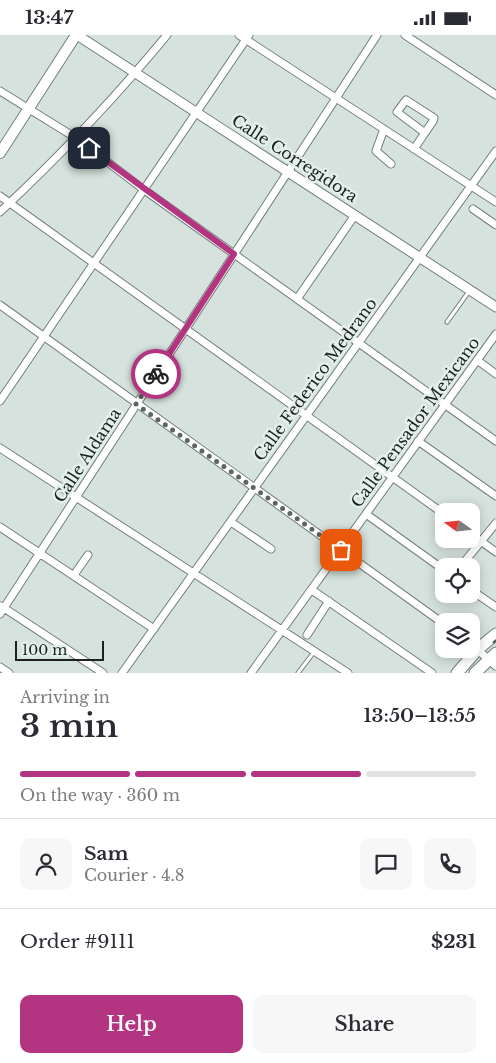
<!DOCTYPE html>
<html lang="en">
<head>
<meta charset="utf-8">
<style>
	:root { --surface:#fff; --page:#f7f7f7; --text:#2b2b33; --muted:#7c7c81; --line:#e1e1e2; --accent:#b33481 }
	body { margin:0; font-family:"Libre Baskerville",serif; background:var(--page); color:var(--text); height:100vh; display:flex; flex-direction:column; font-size:19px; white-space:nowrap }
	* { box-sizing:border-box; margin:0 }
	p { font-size:16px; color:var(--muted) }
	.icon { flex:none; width:28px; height:28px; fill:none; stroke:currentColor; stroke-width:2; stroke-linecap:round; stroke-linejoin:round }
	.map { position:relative; height:638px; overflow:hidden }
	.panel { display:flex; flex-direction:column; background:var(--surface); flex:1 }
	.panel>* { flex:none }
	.needle { width:32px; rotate:285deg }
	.buttons { position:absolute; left:435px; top:468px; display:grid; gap:10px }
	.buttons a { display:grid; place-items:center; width:45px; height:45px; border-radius:10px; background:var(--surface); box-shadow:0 2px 12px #0003; font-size:25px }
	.scale { position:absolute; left:15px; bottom:12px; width:89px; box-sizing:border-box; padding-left:5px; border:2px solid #1c211f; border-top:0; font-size:14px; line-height:18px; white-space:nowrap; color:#1c211f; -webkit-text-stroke:4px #e3efea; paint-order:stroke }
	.pin { position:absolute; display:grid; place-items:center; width:42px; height:42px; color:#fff; margin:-21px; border-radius:10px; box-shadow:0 2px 8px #0006 }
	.courier { position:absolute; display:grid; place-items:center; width:50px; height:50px; margin:-25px; border:4px solid #b33481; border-radius:50%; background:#fff; color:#222; box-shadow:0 1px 6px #0007 }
	.headline em { font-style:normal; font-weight:600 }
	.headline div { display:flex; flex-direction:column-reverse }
	.headline { display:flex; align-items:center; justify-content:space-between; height:85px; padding:0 20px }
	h1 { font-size:32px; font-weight:600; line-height:38px }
	.bar { display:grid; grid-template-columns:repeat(4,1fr); gap:8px 5px; align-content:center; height:60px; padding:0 20px }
	.bar i { height:6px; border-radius:4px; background:var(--line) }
	.bar .active { background:var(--accent) }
	.bar p { grid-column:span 4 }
	.line { display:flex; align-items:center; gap:12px; padding:0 20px; border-top:1px solid var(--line) }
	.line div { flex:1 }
	.round { display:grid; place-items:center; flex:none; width:52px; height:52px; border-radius:10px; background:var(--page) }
	.primary-button { display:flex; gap:10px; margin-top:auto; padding:10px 20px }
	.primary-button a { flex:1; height:58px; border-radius:10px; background:var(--accent); color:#fff; font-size:20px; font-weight:600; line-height:58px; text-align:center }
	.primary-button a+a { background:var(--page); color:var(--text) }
	.status { display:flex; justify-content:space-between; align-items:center; height:35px; padding:0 25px; background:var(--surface); direction:ltr }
	.status svg { height:14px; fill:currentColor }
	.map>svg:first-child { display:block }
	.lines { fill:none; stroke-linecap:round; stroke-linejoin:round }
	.service-casing { stroke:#747f7a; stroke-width:5 }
	.minor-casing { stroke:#747f7a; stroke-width:9 }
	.tertiary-casing { stroke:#747f7a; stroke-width:11 }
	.secondary-casing { stroke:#747f7a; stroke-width:12 }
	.primary-casing { stroke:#747f7a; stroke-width:13 }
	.service { stroke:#fff; stroke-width:3 }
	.minor { stroke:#fff; stroke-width:7 }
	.tertiary { stroke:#fff; stroke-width:9 }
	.secondary { stroke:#fff; stroke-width:10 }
	.primary { stroke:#fff; stroke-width:11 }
	.rail { stroke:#4f5653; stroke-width:2; stroke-dasharray:10 5; stroke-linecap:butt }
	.done { stroke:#5d6562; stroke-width:5; stroke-dasharray:0 9 }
	.route { stroke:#b33481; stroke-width:6 }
	.labels { text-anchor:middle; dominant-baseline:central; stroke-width:5; stroke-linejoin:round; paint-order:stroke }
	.street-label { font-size:16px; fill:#1c211f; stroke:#e3efea }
</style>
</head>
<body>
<div class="status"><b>13:47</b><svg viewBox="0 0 49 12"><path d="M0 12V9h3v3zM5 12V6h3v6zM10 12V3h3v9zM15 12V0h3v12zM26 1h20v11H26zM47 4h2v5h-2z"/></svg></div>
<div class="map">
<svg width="496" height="638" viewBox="0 0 496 638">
	<rect width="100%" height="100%" fill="#d6e2dd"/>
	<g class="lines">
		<g class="service-casing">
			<path id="service" d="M447 287 470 255
				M298 638 314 617"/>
		</g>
		<g class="minor-casing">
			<path id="minor" d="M239 0 496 167
				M405 0 496 60
				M0 56 76 103 143 154 496 406
				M384 94 376 116 391 129
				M414 114 433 86 434 83 406 65 397 77 425 98
				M0 161 444 479
				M473 174 496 190
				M0 177C59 122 115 63 167 0
				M297 264 355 180
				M0 270 444 589
				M477 325 496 339
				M0 366 249 0
				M418 406 496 461
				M0 413 348 638
				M366 479 444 535
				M231 487 271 514
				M0 492 154 594
				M471 499 496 517
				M461 531 496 488
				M74 540 88 520
				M312 555 432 638
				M471 555 496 572
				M1 571 103 638
				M0 579 377 0
				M307 600 329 566
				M471 609 496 631
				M0 632 9 638
				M122 638 496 116
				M251 638 496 299"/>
		</g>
		<g class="tertiary-casing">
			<path id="tertiary" d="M77 0 496 272"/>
		</g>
		<g class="secondary-casing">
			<path id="secondary" d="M0 118 76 0"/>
		</g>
		<g class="primary-casing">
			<path id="primary" d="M457 638 478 614 496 599
				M475 638 496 618"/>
		</g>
		<use href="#service" class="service"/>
		<use href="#minor" class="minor"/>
		<use href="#tertiary" class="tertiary"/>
		<use href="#secondary" class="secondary"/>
		<use href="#primary" class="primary"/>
		<path class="rail" d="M493 608 496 605"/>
	</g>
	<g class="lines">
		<path class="done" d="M156 339 136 369 341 515"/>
		<path class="route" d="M89 113 234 219 156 339"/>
	</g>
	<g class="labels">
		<g class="street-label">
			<text transform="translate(295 123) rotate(33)">Calle Corregidora</text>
			<text transform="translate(315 344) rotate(-54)">Calle Federico Medrano</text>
			<text transform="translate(415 387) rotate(-54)">Calle Pensador Mexicano</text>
			<text transform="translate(87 420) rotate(-57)">Calle Aldama</text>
		</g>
	</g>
</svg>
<div class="buttons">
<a><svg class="needle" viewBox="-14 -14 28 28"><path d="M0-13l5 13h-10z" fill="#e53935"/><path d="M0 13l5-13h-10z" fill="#7c7c81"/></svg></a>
<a><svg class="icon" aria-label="locate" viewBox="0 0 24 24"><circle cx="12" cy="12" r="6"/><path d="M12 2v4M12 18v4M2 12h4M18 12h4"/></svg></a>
<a><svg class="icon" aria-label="layers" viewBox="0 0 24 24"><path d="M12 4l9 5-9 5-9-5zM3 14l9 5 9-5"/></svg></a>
</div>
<div class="scale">100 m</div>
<div class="pin" style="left:341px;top:515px;background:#ea580c"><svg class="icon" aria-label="bag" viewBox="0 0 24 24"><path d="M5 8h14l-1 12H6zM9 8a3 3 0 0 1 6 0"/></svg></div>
<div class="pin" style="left:89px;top:113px;background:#1f2937"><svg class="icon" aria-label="home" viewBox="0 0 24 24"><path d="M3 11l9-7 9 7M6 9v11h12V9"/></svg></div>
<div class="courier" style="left:156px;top:339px"><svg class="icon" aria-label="bike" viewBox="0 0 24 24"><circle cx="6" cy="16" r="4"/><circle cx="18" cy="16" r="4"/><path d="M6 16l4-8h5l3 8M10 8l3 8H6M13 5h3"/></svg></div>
</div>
<section class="panel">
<div class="headline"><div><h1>3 min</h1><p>Arriving in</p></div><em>13:50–13:55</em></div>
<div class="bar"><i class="active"></i><i class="active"></i><i class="active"></i><i></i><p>On the way · 360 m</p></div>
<div class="line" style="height:90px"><a class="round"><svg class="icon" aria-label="person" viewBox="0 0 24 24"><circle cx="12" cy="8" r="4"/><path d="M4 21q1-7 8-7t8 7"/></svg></a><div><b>Sam</b><p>Courier · 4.8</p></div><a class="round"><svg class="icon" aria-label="chat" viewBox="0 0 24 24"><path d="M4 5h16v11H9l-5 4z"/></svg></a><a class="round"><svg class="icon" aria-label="phone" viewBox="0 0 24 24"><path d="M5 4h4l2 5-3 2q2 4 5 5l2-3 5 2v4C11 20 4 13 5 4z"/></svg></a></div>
<div class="line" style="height:65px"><div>Order #9111</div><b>$231</b></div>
<div class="primary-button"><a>Help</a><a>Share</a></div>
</section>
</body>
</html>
